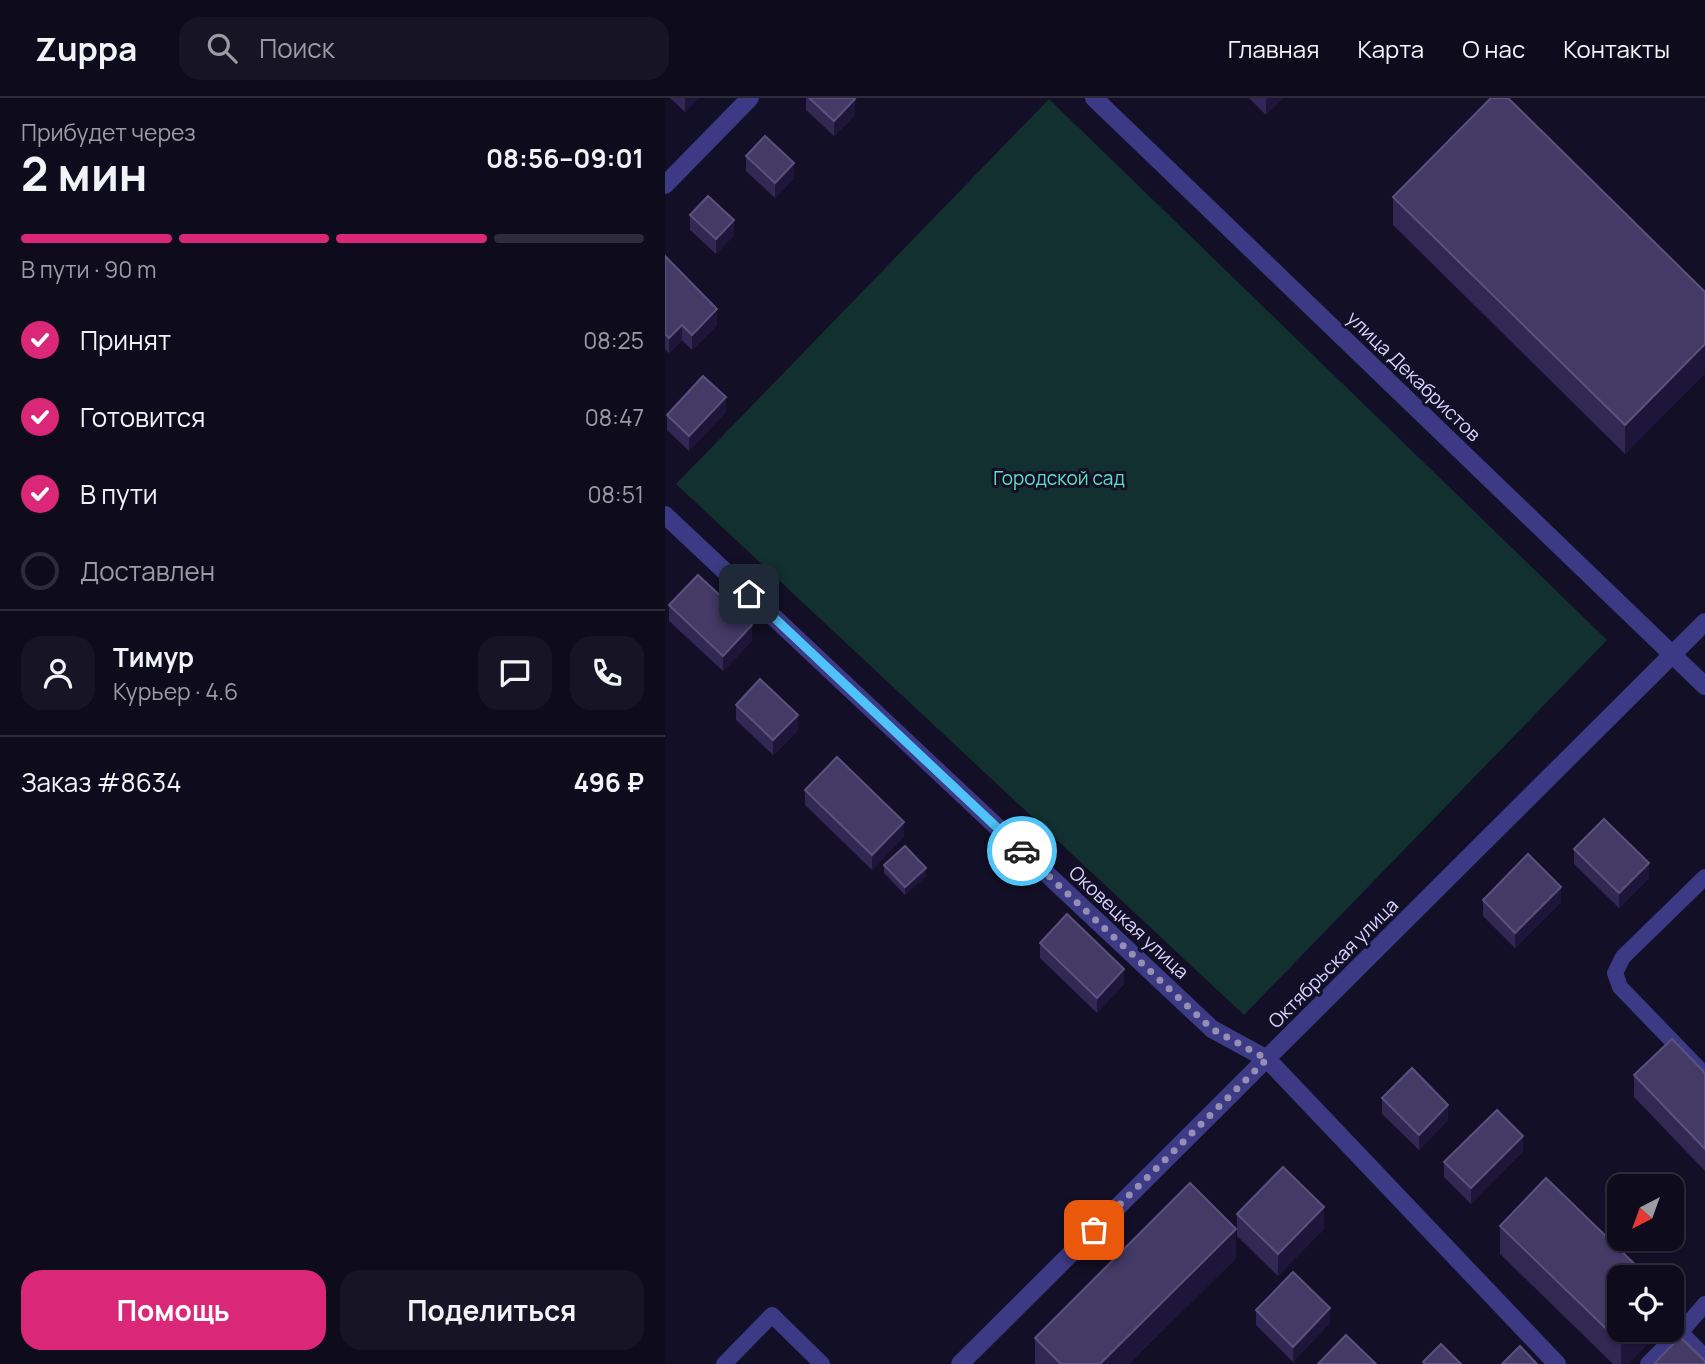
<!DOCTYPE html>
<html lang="ru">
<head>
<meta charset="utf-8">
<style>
	:root { --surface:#0e0b1c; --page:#171425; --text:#f1f3f6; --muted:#9b9ba3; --line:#2e2b3b; --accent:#db2777 }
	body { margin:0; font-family:Manrope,sans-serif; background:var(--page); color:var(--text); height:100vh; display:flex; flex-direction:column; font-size:26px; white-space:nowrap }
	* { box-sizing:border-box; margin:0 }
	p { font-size:23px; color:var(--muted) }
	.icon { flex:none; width:38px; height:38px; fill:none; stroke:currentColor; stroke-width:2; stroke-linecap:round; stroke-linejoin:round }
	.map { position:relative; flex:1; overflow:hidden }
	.details { display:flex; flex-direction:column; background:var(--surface); width:665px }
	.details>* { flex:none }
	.needle { width:46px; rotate:221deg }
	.controls { position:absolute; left:942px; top:1076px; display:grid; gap:14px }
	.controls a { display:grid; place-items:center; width:77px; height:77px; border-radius:14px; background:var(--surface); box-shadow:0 2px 5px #0004,0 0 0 2px var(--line); font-size:35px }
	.pin { position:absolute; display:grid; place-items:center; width:60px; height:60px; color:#fff; margin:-30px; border-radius:14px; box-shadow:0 4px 10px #0006 }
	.courier { position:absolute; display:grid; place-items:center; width:70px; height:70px; margin:-35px; border:5px solid #4fc3f7; border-radius:50%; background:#fff; color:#222; box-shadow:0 2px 9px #0007 }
	.headline em { font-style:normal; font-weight:700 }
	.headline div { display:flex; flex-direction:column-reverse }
	.headline { display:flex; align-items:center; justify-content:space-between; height:119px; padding:0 21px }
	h1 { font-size:46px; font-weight:700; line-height:52px }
	.bar { display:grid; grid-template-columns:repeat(4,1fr); gap:10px 7px; align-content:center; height:84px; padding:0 21px }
	.bar i { height:9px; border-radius:5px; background:var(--line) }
	.bar .selected { background:var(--accent) }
	.bar p { grid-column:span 4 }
	.line { display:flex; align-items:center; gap:18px; padding:0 21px; border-top:2px solid var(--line) }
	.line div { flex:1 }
	.round { display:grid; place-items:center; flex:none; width:74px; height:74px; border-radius:21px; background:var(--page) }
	ol { padding:0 21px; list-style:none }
	li { display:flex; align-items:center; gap:21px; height:77px }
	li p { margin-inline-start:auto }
	li .icon { padding:7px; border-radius:50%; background:var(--accent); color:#fff; stroke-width:4 }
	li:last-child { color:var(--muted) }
	li i { width:38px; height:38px; border:4px solid var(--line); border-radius:50% }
	.primary-button { display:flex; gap:14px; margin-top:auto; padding:14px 21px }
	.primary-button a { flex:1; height:80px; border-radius:21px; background:var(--accent); color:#fff; font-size:28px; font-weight:700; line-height:80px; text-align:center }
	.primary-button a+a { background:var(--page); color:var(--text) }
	header { display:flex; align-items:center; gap:42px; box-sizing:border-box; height:98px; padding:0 35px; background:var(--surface); border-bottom:2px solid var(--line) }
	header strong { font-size:33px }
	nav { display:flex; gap:38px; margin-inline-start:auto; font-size:24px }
	.search { width:490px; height:63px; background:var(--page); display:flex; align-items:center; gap:18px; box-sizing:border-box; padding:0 24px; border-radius:21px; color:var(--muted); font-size:26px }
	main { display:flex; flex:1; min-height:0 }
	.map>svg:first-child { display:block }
	.green { fill:#12302f }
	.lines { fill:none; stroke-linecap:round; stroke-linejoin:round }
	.service { stroke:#3d3a85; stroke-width:16 }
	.minor { stroke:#3d3a85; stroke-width:18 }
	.wall { fill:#312854 }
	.shaded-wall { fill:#1d163a }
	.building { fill:#433a66; stroke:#5a527e; stroke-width:2 }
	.done { stroke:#948fb3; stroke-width:7; stroke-dasharray:0 12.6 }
	.route { stroke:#4fc3f7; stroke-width:9 }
	.labels { text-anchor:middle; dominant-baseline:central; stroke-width:6; stroke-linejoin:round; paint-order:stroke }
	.street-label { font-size:19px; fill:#d9d4ff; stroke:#130f26 }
	.park-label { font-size:19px; fill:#5fe0c0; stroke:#130f26 }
</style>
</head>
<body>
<header>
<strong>Zuppa</strong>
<div class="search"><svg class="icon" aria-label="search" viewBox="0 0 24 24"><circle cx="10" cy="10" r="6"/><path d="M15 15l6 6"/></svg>Поиск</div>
<nav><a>Главная</a><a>Карта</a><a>О нас</a><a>Контакты</a></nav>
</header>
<main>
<section class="details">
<div class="headline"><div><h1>2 мин</h1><p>Прибудет через</p></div><em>08:56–09:01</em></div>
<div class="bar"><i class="selected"></i><i class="selected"></i><i class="selected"></i><i></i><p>В пути · 90 m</p></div>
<ol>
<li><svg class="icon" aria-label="check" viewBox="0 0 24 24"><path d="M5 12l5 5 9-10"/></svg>Принят<p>08:25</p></li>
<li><svg class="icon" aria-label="check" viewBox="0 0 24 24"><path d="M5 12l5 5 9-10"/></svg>Готовится<p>08:47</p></li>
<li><svg class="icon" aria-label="check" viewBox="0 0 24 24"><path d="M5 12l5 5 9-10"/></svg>В пути<p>08:51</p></li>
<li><i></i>Доставлен</li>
</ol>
<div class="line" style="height:126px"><a class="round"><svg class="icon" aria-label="person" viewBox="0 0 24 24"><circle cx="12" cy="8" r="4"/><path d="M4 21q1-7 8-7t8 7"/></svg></a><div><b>Тимур</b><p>Курьер · 4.6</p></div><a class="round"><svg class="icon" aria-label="chat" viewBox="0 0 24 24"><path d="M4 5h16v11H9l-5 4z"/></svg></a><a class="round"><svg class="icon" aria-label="phone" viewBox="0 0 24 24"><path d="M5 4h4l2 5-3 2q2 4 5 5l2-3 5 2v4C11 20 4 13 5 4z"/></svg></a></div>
<div class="line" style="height:91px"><div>Заказ #8634</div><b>496 ₽</b></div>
<div class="primary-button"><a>Помощь</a><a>Поделиться</a></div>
</section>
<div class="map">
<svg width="1040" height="1266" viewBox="0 0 1040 1266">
	<rect width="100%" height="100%" fill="#130f26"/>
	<path class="green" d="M384 1 942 542 579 917 11 386Z"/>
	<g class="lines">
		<path class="service" d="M1040 779 958 859 950 875 955 889 1040 977
			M1006 1213 1015 1234 1040 1259
			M59 1266 107 1217 157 1266
			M983 1266 1022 1227 1040 1206"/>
		<path class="minor" d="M429 0 1040 588
			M0 87 85 0
			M0 417 547 931 602 961 892 1266
			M295 1266 1040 524"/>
	</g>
	<path class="wall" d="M5 0H33L20 14Z
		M141 0H188L190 17 169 38 141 12Z
		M584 0H618L601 17Z
		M81 58 129 80 110 100 81 73Z
		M728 99 1040 194V275L960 356 728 127Z
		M25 117 69 137 51 156 25 132Z
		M0 158 52 227 27 252 17 242 4 255 0 251Z
		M61 314 24 353 2 332V317Z
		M4 507 87 543 58 573 4 523Z
		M71 607 133 632 108 657 71 622Z
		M140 692 239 739 207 772 140 707Z
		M909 751 984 780 954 810 909 766Z
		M219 767 261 778 240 797 219 775Z
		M818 802 896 804 850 850 818 818Z
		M375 845 459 886 432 915 375 860Z
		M1040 975V1073L969 999V977Z
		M717 1000 783 1022 754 1052 717 1016Z
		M858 1053 806 1106 779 1079V1064Z
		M572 1116 659 1131 613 1178 572 1138Z
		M835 1128 954 1232H996L963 1266H948L835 1156Z
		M571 1160 464 1266H370V1240Z
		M591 1212 665 1225 628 1264 591 1227Z"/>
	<path class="shaded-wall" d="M20 0H33L20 14Z
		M603 0H618L601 17V2Z
		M190 1V17L169 38V23Z
		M129 65V80L110 100V85Z
		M69 122V137L51 156V141Z
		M52 211V227L27 252V237Z
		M17 227V242L4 255V240Z
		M1040 246V275L960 356V327Z
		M61 299V314L24 353V338Z
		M87 527V543L58 573V558Z
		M133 617V632L108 657V642Z
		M239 724V739L207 772V757Z
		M984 765V780L954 810V795Z
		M261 770V778L240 797V789Z
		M896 789V804L850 850V835Z
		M459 871V886L432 915V900Z
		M783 1007V1022L754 1052V1037Z
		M858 1038V1053L806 1106V1090Z
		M659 1109V1131L613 1178V1156Z
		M571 1131V1160L464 1266H435Z
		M665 1210V1225L628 1264V1249Z
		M968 1232H996L963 1266H956V1245Z"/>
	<path class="building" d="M144 0H188L190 1 169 23Z
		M826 0H843L1040 194V246L960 327 728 99Z
		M100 38 129 65 110 85 81 58Z
		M43 98 69 122 51 141 25 117Z
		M0 158 52 211 27 237 17 227 4 240 0 236Z
		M38 278 61 299 24 338 2 317Z
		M33 477 87 527 58 558 4 507Z
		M95 581 133 617 108 642 71 607Z
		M172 659 239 724 207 757 140 692Z
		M939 721 984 765 954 795 909 751Z
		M240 748 261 770 240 789 219 767Z
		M863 756 896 789 850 835 818 802Z
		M402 816 459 871 432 900 375 845Z
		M1007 941 1040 975V1051L969 977Z
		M747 970 783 1007 754 1037 717 1000Z
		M832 1012 858 1038 806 1090 779 1064Z
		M618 1069 659 1109 613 1156 572 1116Z
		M881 1080 984 1180H954V1232H968L956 1245 835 1128Z
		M525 1085 571 1131 435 1266H396L370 1240Z
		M628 1174 665 1210 628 1249 591 1212Z
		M681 1237 711 1266H653Z
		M1015 1239 1040 1263V1266H989Z
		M776 1246 796 1266H760L758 1264Z
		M855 1248 872 1266H837Z"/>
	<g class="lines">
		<path class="done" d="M357 753 547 931 602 961 429 1132"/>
		<path class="route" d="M84 496 357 753"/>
	</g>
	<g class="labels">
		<g class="street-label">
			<text transform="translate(749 278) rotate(44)">улица Декабристов</text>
			<text transform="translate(464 824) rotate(43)">Оковецкая улица</text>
			<text transform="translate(668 865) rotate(-45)">Октябрьская улица</text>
		</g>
		<g class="park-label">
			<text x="394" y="380">Городской сад</text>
		</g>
	</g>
</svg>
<div class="controls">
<a><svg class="needle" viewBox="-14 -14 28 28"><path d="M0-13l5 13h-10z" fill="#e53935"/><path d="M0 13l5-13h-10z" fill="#9b9ba3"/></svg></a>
<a><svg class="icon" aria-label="locate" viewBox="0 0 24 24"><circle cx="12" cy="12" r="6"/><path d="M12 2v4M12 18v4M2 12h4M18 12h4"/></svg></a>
</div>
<div class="pin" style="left:429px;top:1132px;background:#ea580c"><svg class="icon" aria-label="bag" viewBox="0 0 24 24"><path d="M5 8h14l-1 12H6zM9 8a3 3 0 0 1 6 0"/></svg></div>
<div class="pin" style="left:84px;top:496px;background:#1f2937"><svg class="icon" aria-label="home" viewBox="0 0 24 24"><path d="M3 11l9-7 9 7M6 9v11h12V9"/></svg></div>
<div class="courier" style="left:357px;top:753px"><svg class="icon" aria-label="car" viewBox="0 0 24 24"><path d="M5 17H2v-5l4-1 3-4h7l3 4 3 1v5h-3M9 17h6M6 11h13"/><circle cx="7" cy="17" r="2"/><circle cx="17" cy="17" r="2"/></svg></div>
</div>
</main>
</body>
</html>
